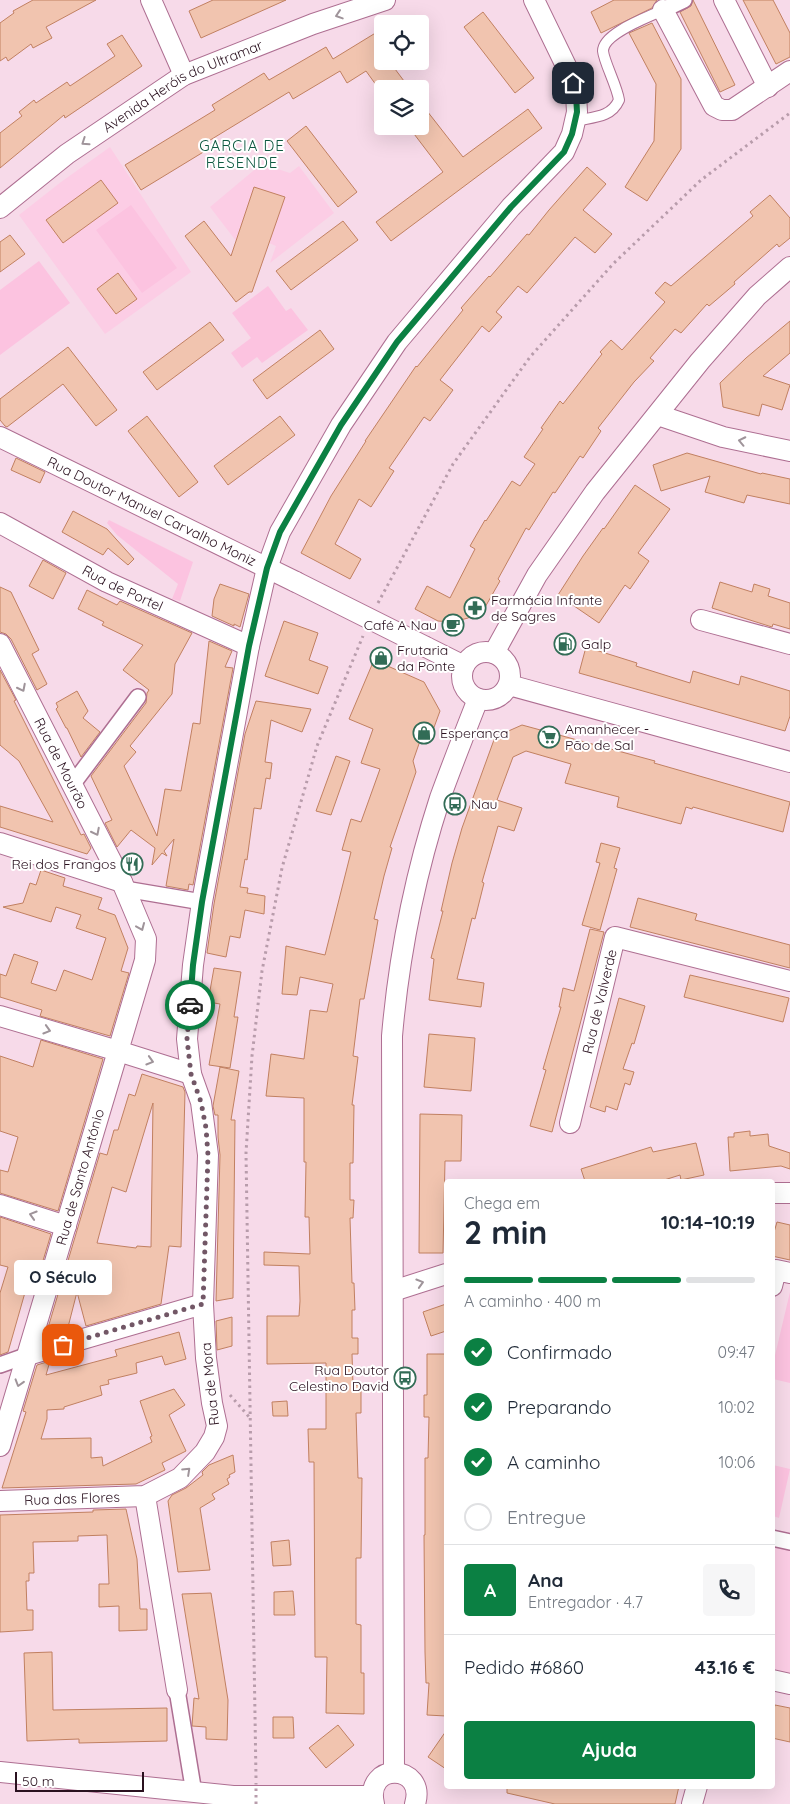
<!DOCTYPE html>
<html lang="pt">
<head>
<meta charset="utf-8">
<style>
	:root { --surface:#fff; --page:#f6f6f7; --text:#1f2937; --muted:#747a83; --line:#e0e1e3; --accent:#0b8043 }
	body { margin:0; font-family:Quicksand,sans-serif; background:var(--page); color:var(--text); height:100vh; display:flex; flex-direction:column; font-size:19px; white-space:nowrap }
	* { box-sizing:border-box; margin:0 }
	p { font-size:16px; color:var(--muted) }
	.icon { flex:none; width:28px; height:28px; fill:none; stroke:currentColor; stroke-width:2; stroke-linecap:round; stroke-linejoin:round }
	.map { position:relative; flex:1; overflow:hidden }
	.sheet { position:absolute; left:444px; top:1179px; width:331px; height:610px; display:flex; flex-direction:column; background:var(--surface); border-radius:5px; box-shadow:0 5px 20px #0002 }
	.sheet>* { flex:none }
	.fabs { position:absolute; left:374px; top:15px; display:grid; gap:10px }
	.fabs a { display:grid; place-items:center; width:55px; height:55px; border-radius:5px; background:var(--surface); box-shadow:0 5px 20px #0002; font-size:25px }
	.scale { position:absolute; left:15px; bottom:12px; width:129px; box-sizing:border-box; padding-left:5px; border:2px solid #2a111f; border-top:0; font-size:14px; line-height:18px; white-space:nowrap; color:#2a111f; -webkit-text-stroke:4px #fff; paint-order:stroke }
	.pin { position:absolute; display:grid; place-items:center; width:42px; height:42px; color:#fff; margin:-21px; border-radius:10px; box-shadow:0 2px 8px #0006 }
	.courier { position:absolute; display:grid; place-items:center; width:50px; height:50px; margin:-25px; border:4px solid #0b8043; border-radius:50%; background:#fff; color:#222; box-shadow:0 1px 6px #0007 }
	.bubble { position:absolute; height:35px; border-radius:5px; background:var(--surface); box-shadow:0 5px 20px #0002; font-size:16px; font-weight:800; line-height:35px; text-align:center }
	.overview em { font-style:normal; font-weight:800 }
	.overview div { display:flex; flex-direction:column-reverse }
	.overview { display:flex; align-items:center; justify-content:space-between; height:85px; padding:0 20px }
	h1 { font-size:32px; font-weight:800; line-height:38px }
	.bar { display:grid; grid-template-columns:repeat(4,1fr); gap:8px 5px; align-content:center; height:60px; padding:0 20px }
	.bar i { height:6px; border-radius:4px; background:var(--line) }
	.bar .current { background:var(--accent) }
	.bar p { grid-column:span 4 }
	.line { display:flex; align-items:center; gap:12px; padding:0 20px; border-top:1px solid var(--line) }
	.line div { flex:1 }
	.round { display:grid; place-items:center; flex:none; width:52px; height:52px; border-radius:5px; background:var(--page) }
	ol { padding:0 20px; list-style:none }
	li { display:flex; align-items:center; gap:15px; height:55px }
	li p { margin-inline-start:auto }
	li .icon { padding:5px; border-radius:50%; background:var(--accent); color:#fff; stroke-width:4 }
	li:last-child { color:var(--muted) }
	li i { width:28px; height:28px; border:2px solid var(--line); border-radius:50% }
	.button { display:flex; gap:10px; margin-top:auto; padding:10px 20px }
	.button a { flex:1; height:58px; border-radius:5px; background:var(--accent); color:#fff; font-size:20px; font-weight:800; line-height:58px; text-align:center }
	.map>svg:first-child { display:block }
	.built { fill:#fccde5 }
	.green { fill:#fcc3e0 }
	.building { fill:#f1c4af; stroke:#c18061; fill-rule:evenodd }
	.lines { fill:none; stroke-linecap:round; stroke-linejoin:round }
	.service-casing { stroke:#ae6f92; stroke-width:12 }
	.pedestrian-casing { stroke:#ae6f92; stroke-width:18 }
	.minor-casing { stroke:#ae6f92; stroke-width:22 }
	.path { stroke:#b89cab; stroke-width:3; stroke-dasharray:2.5 4; stroke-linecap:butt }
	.service { stroke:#fff; stroke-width:10 }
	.pedestrian { stroke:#fff; stroke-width:15 }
	.minor { stroke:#fff; stroke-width:20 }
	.minor-bridge-casing { stroke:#ae6f92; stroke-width:22; stroke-linecap:butt }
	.path-bridge { stroke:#b89cab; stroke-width:3; stroke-dasharray:2.5 4; stroke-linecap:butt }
	.minor-bridge { stroke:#fff; stroke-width:20 }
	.oneway { stroke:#9f949a }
	.done { stroke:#725766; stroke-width:5; stroke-dasharray:0 9 }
	.route { stroke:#0b8043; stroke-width:6 }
	.labels { text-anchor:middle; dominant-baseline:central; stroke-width:4; stroke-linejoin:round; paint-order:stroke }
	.street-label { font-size:14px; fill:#2a111f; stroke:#fff }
	.poi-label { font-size:14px; fill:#2a111f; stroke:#fff; text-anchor:start }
	.neighbourhood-label { font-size:15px; letter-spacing:1px; fill:#0e5941; stroke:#fff }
</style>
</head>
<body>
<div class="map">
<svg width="790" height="1804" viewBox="0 0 790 1804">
	<rect width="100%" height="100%" fill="#f7dae9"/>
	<path class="built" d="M110 147 191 272 105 334 19 215 61 182Z
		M259 166H268L290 173 299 166 334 213 270 263 276 246 269 243 259 271 210 207Z
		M772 1546 790 1549V1675L773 1671Z"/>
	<path class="green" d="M131 205 177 268 142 293 96 230Z
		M39 261 70 303 0 355V290Z
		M268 286 286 311 291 308 308 330 262 363 257 357 242 368 231 353 251 338 232 313Z
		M109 520 193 562 180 601 172 599 178 584 117 535 107 523Z
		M790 1292V1383L773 1379 772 1368Z
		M773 1465 790 1469 779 1518 773 1516Z"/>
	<path class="building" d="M33 0H96L46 27 52 38 33 48 31 44 8 61 6 57 0 61V23L14 13 13 11Z
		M213 0H286L201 38 189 11Z
		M614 0H657L652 8 601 33 591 12Z
		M693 0 735 85 720 92 680 12 691 6Z
		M743 0H773L790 33V57L776 64Z
		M483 12 534 78 515 93 464 27Z
		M652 23 681 79V149L647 201 625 187 654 141 656 84 629 33Z
		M382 29V61H389L410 89H379L366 71 347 83 340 71 293 99 289 92 207 142 210 148 141 190 125 165 215 110 212 105 264 73 269 80 326 47 333 59Z
		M122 35 142 66 65 118 64 115 0 168V133L22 116 19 112 34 100 36 103 67 82 70 86 115 56 107 44Z
		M420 102 463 157 528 109 542 128 391 241 376 222 443 172 408 126H420Z
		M306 126 357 192 338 207 287 141Z
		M587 167 606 184 583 210 612 234 595 253 575 237 527 293 518 286 496 312 502 317 489 332 482 326 440 380 453 390 430 421 424 417 389 468 394 471 371 507 359 499 335 544 361 559 350 579 301 553 331 496 366 441H365L416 366 417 367 463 310 461 308 489 276 490 277 527 234 529 235 549 210Z
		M101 180 118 203 63 243 46 220Z
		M254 187 285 197 252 292H249L236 302 185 236 204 221 231 256Z
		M770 195 790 218V238L779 247 777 244 734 282 735 284 709 306 707 304 681 333 675 329 650 358 654 361 634 382 598 428 601 431 583 458 580 456 555 493 553 492 529 530 526 528 498 579 500 581 484 609 468 618 453 622 438 621 415 609 427 586 450 598 475 549 470 546 485 520 486 521 512 481 520 486 535 464 524 457 543 429 541 428 560 401 563 404 602 354 600 352 611 340 622 350 665 302 655 293 665 282 671 286 753 216 750 212Z
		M343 221 358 240 291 290 276 271Z
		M10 235 25 254 0 272V242Z
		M118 273 137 299 116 314 97 289Z
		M790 321V353L763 376 790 385 782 410 762 404 759 416 723 407 720 383 746 358Z
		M210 322 224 340 157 390 143 372Z
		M320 330 334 349 267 399 253 380Z
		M68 347 117 410 96 426 63 384 7 427 5 426 0 420V399Z
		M147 416 198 482 179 497 128 431Z
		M280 416 295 435 228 485 214 466Z
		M687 453 761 474 762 473 790 479V504L747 495 744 503 705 492 710 476 661 491 653 465Z
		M16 458 45 472 40 483 11 470Z
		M635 485 670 509 638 553 649 561 630 589 625 585 599 623 558 595 583 556 603 528 604 529Z
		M73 511 107 529 134 559 128 565 108 548 103 555 62 532Z
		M43 560 66 573 53 599 29 586Z
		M720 582 752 592 754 584 770 589 768 596 790 603V629L773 624 772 627 712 608Z
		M220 584 249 594 240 627 234 624V626L212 616 214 599Z
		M0 587 11 592 39 650 32 654 47 684 37 690 11 639 6 634 0 632Z
		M87 590 117 605 120 601 192 633 175 664 172 694 130 746 136 752 124 766 157 836 165 789 181 791 193 723 200 724 209 641 232 651 225 667 233 668 193 885 189 884 188 890 166 886 174 839 164 851 167 856 162 853 152 865 155 848 131 830 117 847 105 823 112 820 91 776 146 703 147 693 149 690 123 670 143 645 102 625 104 622 78 609Z
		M284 621 318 633 309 660 328 667 318 694 265 676Z
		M586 647 637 663 636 666 690 683 693 671 739 685 741 676 790 691V716L785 731 579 673Z
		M374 660 424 682 440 711 429 741 421 738 413 761 416 772 390 847 392 848 384 876 374 919 378 920 364 999H360L353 1056 358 1057 352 1105H354L353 1163H350V1200H354L353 1218H350L352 1283H354L355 1310H352V1338H358V1354H352L353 1385H361V1413H356L358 1478H362L361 1558H356V1624L361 1625V1673H364V1714L326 1713 327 1657H315L314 1462H309L308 1429H326V1363L267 1364V1316H299L300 1301 299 1266 264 1265V1252L310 1254 309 1217H305L306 1162H304V1098L266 1096 271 1054 304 1059 310 1010 327 1012 333 984 300 977 297 995 282 994 286 946 325 955 351 852 342 850 351 819 361 822 380 769 361 763 373 729 349 719Z
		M0 670 16 700 14 701 81 835 84 834 91 848 87 854 0 827V806L53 822 19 761 0 745Z
		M77 691 88 711 83 718 100 732 81 757 67 728H66L56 709 58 707 56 703Z
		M256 701 311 709 302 732 271 720 265 762 272 763 270 779 266 778 261 809 254 808 247 860 245 859 240 887 248 888 247 893 265 896 264 914 245 910 240 938 230 936 226 957 207 953 214 904 245 734Z
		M522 725 655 761 654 763 790 802 783 832 693 807 692 809 686 807 681 824 617 807 619 797 565 783 571 764 526 751 513 757 497 800 522 808 514 831 498 826 482 882 484 883 475 919 472 918 457 979 484 983 481 1007 429 1000 434 959 431 958 443 911H441L452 863 462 828 495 737Z
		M336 756 350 761 331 815 316 811Z
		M601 843 620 848 614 868 617 869 600 930 582 925 600 863 596 862Z
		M41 870 65 878 63 886 102 898 98 909 115 915 128 948 121 971 129 973 110 1036 40 1016 42 1010 0 997V974L6 976 14 954 38 962 31 983 56 991 64 970 92 980 106 938 76 928 81 915 56 907 51 922 3 907 23 903 30 883 36 885Z
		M638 898 697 914 695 920 790 945V968L630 927Z
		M590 929 604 932 552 1132 530 1126 546 1070 543 1069 561 1007H559L563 988 574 991Z
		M214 968 241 972 234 1017H238L230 1068 209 1065 220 1004 208 1002Z
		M690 975 789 998 783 1022 684 997Z
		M619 998 645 1006 634 1044 632 1043 623 1069 634 1072 630 1085 625 1083 617 1110 606 1106 605 1112 590 1107Z
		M429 1034 475 1038 471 1091 424 1087Z
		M41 1040 103 1059 58 1211 0 1193V1170L8 1172 18 1137 0 1131V1056L33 1067Z
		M220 1067 239 1071 231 1120H235L233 1298 216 1301 220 1155 218 1137V1115H215L213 1106Z
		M142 1074 183 1087 185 1092 181 1247 169 1246 161 1304 86 1326 77 1292 67 1331 45 1338 100 1153 107 1155 114 1130H118L129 1094 135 1096ZM153 1103 151 1247 137 1246 136 1248 97 1243 112 1187 126 1192Z
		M420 1114 462 1115 461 1161H445L443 1253H419Z
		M750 1131V1136L768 1134 769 1146 790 1153V1169L781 1166 730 1171 728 1137H734V1133Z
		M696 1143 704 1175 681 1180 680 1175 661 1181H585L581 1169 651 1147 653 1152Z
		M0 1217 51 1234 42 1264 34 1261 8 1352 0 1355V1293L8 1267 0 1265Z
		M777 1222 790 1225V1260L772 1256V1239Z
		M446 1304V1331L431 1336 423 1312Z
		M232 1317V1346L217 1350 216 1321Z
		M179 1332 186 1359 165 1365 162 1356 136 1363 137 1373 108 1380 109 1384 100 1386 102 1395 64 1407V1409L47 1410V1419L41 1439 91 1438V1458L102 1457 103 1466 152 1442 150 1437 152 1436 140 1401 174 1389 185 1405 169 1415 186 1451 162 1463 165 1470 136 1484 2 1488 26 1412 23 1411 37 1365 50 1361 46 1375 117 1356 115 1350Z
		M427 1354H446V1716L427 1715 429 1683H426L425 1652 424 1535H425V1458H428L429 1417H424V1395H427Z
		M287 1401 288 1416H273L272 1402Z
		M233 1455 235 1472 229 1475 230 1477 227 1479 229 1484 212 1494 215 1499 200 1508 210 1570 178 1572 168 1501 172 1495 186 1488 203 1475 202 1472 209 1465Z
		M126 1509 137 1559 140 1609H147V1630L119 1631V1606L99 1607V1584H109L107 1535 78 1536V1541L33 1542 34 1573H29V1581H26L27 1610H33V1630L0 1632V1515L93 1512V1510Z
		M289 1540 291 1565 273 1566 271 1542Z
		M293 1591 295 1615H274V1592Z
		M211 1593 228 1700 227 1740 206 1739V1727L192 1726 194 1698 199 1699 182 1594Z
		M52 1652 53 1710 167 1708V1741L79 1743V1739L27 1741 24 1653Z
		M775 1705 790 1708V1742L772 1738V1717Z
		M273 1717H293L294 1738H273Z
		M338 1725 354 1745 326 1768 309 1748Z
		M446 1731V1769L428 1757Z
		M507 1786H679L675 1804H555L507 1793Z"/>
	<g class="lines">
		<g class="service-casing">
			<path id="service" d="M575 121C593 117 611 118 619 100 617 86 604 62 603 51 603 33 649 17 663 10"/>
		</g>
		<g class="pedestrian-casing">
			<path id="pedestrian" d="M663 10 684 0
				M72 785 138 697
				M125 889 202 902
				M0 1365 28 1355
				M772 1538 790 1542
				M177 1690 194 1793"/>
		</g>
		<g class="minor-casing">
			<g id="minor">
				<path d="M151 0 184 75"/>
				<path d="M724 0 768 87"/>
				<path d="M663 10 714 106 722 110H732L790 71"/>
				<path id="s1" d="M0 208 67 154 184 75 313 24 385 0"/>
				<path d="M658 415 723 437 790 451"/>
				<path id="s2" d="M0 437 296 582"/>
				<path id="s3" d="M0 523 107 582 249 646"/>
				<path d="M701 620 790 644"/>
				<path id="s4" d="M0 644 122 882 146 939 145 960 118 1051 191 1074"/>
				<path d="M426 647 464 666"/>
				<circle cx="486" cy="676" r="24"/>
				<path d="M494 653 537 575 595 492 700 361 757 296 790 267"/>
				<path d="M509 685 790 762"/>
				<path d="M0 843 122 882"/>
				<path d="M0 1016 118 1051 0 1446"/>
				<path id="s5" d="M570 1123 615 937 790 981"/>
				<path d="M772 1193H790"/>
				<path d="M0 1205 66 1226"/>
				<path d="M772 1286 776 1270 790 1273"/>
				<path d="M393 1291 446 1274"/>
				<path d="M28 1355 203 1304"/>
				<path d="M145 1496 177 1690"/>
				<path id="s6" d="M0 1501 145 1496 180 1478 205 1452 214 1437 217 1426 212 1403 206 1358 203 1304 208 1155 201 1102 191 1074 187 1039 193 965 202 902 249 646 267 568 280 532 341 425 397 342 511 207 564 152 572 134 577 112 576 94 569 72 534 0"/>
				<path d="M772 1680 790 1684"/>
				<path d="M0 1772 233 1796H372"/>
				<path d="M394 1772 392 1036C399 955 415 875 440 798 452 765 465 732 478 699"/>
				<path d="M374 1804C364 1761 427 1764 415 1804"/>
				<path d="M692 1804 697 1786"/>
			</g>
		</g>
		<path class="path" d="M378 603 453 464 530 357 613 264 701 180 790 113
			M230 1395 250 1418
			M256 1778 246 1153 252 1056 262 971 282 868 317 746 363 636"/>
		<use href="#service" class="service"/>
		<use href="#pedestrian" class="pedestrian"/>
		<use href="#minor" class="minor"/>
		<g class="minor-bridge-casing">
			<path id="minor-bridge" d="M296 582 426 647"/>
		</g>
		<path class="path-bridge" d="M256 1804V1783"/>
		<use href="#minor-bridge" class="minor-bridge"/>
	</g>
	<defs><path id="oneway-chevron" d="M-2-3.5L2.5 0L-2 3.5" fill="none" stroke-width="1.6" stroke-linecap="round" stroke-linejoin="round" transform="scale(1.25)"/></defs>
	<g class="oneway">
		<use href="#oneway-chevron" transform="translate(339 15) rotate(162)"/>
		<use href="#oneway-chevron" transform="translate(85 142) rotate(146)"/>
		<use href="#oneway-chevron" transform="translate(742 441) rotate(-168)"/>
		<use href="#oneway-chevron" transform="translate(22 688) rotate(63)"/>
		<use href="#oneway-chevron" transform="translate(96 832) rotate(63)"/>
		<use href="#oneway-chevron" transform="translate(141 927) rotate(67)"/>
		<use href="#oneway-chevron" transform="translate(47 1030) rotate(17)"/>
		<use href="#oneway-chevron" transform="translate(150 1061) rotate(17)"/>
		<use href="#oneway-chevron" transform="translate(33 1215) rotate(-163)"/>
		<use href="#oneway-chevron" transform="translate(420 1283) rotate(-17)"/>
		<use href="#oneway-chevron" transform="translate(19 1383) rotate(107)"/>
		<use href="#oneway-chevron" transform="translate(187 1471) rotate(-43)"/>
	</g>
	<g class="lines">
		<path class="done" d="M63 1345 203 1304 208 1155 206 1128 201 1102 191 1074 187 1039 190 1005"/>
		<path class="route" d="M190 1005 193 965 202 902 249 646 267 568 280 532 341 425 397 342 511 207 564 152 572 134 577 112 576 94 573 83"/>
	</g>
	<defs>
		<g id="pharmacy-ring" transform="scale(1.125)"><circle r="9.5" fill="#fff" stroke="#326c56" stroke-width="1.5"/><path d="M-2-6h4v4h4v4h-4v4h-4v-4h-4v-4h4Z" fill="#326c56"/></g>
		<g id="cafe-ring" transform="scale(1.125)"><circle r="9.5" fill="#fff" stroke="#326c56" stroke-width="1.5"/><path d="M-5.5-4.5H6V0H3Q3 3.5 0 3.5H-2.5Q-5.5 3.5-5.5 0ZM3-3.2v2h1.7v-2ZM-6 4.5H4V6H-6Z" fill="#326c56"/></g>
		<g id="fuel-ring" transform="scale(1.125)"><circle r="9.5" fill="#fff" stroke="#326c56" stroke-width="1.5"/><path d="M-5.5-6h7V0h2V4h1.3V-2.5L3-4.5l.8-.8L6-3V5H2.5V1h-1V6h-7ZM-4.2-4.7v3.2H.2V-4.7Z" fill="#326c56"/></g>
		<g id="shop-ring" transform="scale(1.125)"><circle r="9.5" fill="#fff" stroke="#326c56" stroke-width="1.5"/><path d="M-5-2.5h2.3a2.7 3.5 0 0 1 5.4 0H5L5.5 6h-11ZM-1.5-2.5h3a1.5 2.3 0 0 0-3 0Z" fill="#326c56"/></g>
		<g id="supermarket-ring" transform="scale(1.125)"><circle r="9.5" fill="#fff" stroke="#326c56" stroke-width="1.5"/><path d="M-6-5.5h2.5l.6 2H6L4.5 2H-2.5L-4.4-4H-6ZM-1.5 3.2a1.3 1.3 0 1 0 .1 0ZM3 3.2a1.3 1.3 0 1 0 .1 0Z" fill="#326c56"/></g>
		<g id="bus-ring" transform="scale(1.125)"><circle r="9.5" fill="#fff" stroke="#326c56" stroke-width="1.5"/><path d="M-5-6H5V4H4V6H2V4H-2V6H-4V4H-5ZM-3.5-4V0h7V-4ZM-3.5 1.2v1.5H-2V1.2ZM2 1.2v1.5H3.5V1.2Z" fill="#326c56"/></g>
		<g id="restaurant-ring" transform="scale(1.125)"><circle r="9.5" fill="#fff" stroke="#326c56" stroke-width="1.5"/><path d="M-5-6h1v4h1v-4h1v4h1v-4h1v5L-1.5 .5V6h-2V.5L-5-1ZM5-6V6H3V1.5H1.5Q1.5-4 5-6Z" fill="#326c56"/></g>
	</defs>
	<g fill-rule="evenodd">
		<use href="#pharmacy-ring" x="475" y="608"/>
		<use href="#cafe-ring" x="453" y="625"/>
		<use href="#fuel-ring" x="565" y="644"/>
		<use href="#shop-ring" x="381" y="658"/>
		<use href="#shop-ring" x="424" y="733"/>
		<use href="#supermarket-ring" x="549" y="737"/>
		<use href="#bus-ring" x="455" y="804"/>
		<use href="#restaurant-ring" x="132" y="864"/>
		<use href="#bus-ring" x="405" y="1378"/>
	</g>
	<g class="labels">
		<g class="street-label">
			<text stroke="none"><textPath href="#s1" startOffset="221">Avenida Heróis do Ultramar</textPath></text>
			<text stroke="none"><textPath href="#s2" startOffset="169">Rua Doutor Manuel Carvalho Moniz</textPath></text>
			<text stroke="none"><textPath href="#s3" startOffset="139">Rua de Portel</textPath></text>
			<text stroke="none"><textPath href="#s4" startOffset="134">Rua de Mourão</textPath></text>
			<text stroke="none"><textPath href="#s5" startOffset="125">Rua de Valverde</textPath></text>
			<text transform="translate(80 1177) rotate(-74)">Rua de Santo António</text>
			<text transform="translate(210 1384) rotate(-96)">Rua de Mora</text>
			<text stroke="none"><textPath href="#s6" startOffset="72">Rua das Flores</textPath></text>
		</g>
		<g class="poi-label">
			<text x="491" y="600">Farmácia Infante<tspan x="491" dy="16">de Sagres</tspan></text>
			<text x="437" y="625" text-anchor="end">Café A Nau</text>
			<text x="581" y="644">Galp</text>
			<text x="397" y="650">Frutaria<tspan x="397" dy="16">da Ponte</tspan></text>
			<text x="565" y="729">Amanhecer -<tspan x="565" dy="16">Pão de Sal</tspan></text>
			<text x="440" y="733">Esperança</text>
			<text x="471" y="804">Nau</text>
			<text x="116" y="864" text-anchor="end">Rei dos Frangos</text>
			<text x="389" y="1370" text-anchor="end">Rua Doutor<tspan x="389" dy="16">Celestino David</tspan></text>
		</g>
		<g class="neighbourhood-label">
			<text x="242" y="145">GARCIA DE<tspan x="242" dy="17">RESENDE</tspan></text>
		</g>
	</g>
</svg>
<div class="fabs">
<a><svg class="icon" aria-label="locate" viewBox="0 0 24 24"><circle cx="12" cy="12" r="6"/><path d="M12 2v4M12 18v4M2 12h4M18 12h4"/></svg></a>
<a><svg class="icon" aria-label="layers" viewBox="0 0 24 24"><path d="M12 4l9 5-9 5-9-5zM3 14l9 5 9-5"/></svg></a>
</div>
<div class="scale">50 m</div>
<div class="pin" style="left:63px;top:1345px;background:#ea580c"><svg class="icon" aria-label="bag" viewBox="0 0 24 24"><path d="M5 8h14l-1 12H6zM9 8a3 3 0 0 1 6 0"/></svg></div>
<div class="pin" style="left:573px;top:83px;background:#1f2937"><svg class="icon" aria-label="home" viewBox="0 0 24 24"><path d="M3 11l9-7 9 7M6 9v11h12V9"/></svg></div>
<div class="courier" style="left:190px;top:1005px"><svg class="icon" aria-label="car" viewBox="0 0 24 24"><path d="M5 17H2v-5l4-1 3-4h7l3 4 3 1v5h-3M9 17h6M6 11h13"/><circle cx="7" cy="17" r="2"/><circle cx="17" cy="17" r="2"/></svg></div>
<div class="bubble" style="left:14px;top:1260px;width:98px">O Século</div>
<section class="sheet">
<div class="overview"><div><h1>2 min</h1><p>Chega em</p></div><em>10:14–10:19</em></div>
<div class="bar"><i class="current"></i><i class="current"></i><i class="current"></i><i></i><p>A caminho · 400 m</p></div>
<ol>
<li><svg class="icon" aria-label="check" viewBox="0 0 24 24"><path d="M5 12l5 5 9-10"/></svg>Confirmado<p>09:47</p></li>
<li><svg class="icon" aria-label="check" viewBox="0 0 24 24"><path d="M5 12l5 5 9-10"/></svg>Preparando<p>10:02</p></li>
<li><svg class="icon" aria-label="check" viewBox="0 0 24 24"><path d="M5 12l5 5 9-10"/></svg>A caminho<p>10:06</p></li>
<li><i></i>Entregue</li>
</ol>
<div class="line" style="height:90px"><b class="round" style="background:var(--accent);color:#fff">A</b><div><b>Ana</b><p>Entregador · 4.7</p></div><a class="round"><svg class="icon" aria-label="phone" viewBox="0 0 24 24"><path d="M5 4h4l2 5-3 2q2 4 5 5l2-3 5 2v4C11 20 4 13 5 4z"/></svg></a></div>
<div class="line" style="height:65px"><div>Pedido #6860</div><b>43.16 €</b></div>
<div class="button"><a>Ajuda</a></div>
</section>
</div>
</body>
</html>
